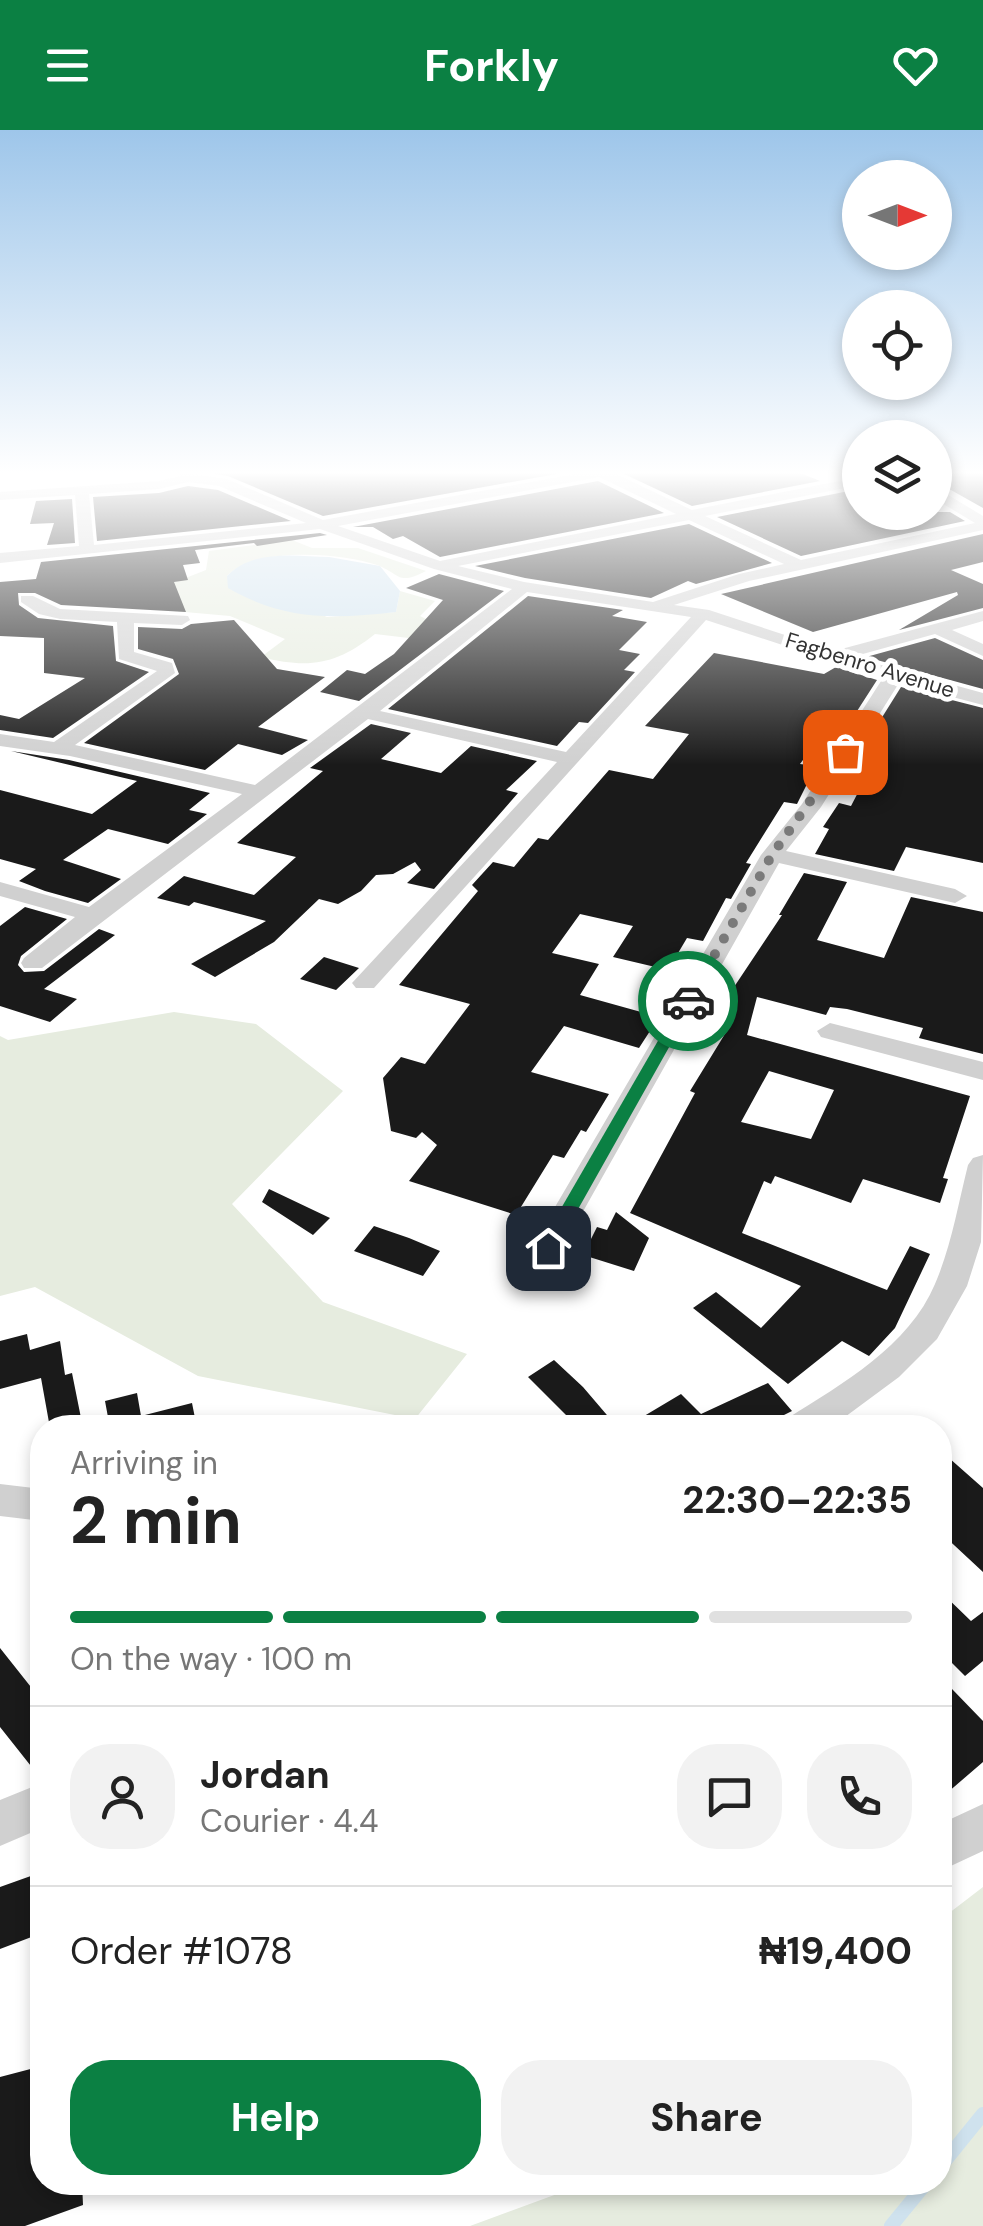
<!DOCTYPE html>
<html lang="en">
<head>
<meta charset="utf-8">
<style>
	:root { --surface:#fff; --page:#f2f2f2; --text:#222; --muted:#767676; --line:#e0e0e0; --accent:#0b8043 }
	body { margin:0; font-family:"DM Sans",sans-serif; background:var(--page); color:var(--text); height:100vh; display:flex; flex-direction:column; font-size:38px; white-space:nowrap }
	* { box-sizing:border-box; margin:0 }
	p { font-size:32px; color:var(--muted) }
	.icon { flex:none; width:55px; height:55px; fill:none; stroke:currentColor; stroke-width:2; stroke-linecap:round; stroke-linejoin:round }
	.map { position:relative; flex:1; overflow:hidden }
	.details { position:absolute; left:30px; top:1285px; width:922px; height:780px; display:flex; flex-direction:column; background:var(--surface); border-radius:40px; box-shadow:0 5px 15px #0003 }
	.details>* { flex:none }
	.needle { width:65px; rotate:90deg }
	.fabs { position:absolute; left:842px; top:30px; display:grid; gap:20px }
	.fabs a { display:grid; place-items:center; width:110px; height:110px; border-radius:50%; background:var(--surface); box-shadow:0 5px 15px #0003; font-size:50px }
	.pin { position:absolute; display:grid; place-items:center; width:85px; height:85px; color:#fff; margin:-42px; border-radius:20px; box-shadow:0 5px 15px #0006 }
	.courier { position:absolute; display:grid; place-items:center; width:100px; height:100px; margin:-50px; border:8px solid #0b8043; border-radius:50%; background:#fff; color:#222; box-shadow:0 2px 12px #0007 }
	.head em { font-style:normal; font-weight:700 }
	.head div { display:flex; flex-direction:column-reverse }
	.head { display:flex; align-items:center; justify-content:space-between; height:170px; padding:0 40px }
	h1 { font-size:65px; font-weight:700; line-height:75px }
	.bar { display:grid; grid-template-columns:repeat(4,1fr); gap:15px 10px; align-content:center; height:120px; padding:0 40px }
	.bar i { height:12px; border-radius:8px; background:var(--line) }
	.bar .selected { background:var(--accent) }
	.bar p { grid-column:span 4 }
	.line { display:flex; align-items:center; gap:25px; padding:0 40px; border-top:2px solid var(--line) }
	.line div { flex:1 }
	.round { display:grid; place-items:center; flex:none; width:105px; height:105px; border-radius:40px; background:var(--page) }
	.action { display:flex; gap:20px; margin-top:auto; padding:20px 40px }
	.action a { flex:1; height:115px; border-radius:40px; background:var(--accent); color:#fff; font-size:40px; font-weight:700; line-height:115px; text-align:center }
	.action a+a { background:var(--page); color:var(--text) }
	header { display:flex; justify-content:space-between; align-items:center; height:130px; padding:0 40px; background:var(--accent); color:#fff; font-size:45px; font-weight:700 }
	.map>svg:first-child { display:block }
	.green { fill:#e6ecdf }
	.water { fill:#cfe2ee }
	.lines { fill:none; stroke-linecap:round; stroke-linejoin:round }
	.stream { stroke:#cfe2ee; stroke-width:14 }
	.building { fill:#1a1a1a; fill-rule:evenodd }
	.street { fill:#d0d0d0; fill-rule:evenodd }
	.route { fill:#0b8043 }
	.done { stroke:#7a7a7a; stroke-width:10; stroke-dasharray:0 18 }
	.labels { text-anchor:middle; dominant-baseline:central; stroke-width:10; stroke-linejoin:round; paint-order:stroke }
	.far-street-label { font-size:22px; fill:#333; stroke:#fff }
</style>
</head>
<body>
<header><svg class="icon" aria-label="menu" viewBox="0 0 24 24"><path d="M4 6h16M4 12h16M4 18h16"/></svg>Forkly<svg class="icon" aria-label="heart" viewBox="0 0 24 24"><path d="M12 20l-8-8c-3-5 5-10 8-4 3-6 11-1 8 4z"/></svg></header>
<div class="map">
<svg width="983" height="2096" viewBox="0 0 983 2096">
	<rect width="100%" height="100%" fill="#fff"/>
	<path class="green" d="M292 410 312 418H358L426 441C397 456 401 444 377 435 341 422 254 417 227 446L327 487 396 482 400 461 435 471 420 486 436 494 417 509 375 504C336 535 309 539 261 527L285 509 230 486 151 479 155 460 206 440 209 421Z
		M174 882 256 894 343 961 232 1074 323 1172 467 1224 415 1289 198 1246 35 1157 0 1166V906L8 910Z
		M983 1757V2096H470L587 2053 940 2052V1790Z"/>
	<path class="water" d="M329 427 380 436 400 461 396 482C333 489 285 491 228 458L227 446C253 419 295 426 329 427Z"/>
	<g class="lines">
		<path class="stream" d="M940 2037 983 1984
			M891 2096 927 2052"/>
	</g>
	<path class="building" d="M203 342H567L323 386 228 346Z
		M620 342H798L820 351 692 376Z
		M968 342H983V378L935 351V344Z
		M598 351 664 383 440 427 403 406 393 409 373 397H353Z
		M188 356 218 360 291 391 97 411 93 367 159 363Z
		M844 362 860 369V382H950L965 391 801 426 717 387Z
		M72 369 75 413 47 415 54 393 30 394 36 371Z
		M689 394 772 433 696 454 688 451 651 468 525 448 475 436Z
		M320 403 327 405 257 416 254 413 195 420 200 433 183 435 188 450 174 452 186 482 61 475 35 463H18L19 475 38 488 113 496 116 531 149 542 53 608 0 600V585L19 589 85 548 44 543V508L0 506V452L36 449 41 432Z
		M983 404V432L951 440 983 454V478L899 500 958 465 957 462 813 502 721 464Z
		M439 444 504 461 359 571 320 562 347 540 365 544 394 524 443 470 406 458Z
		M528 466 623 480 612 486 647 492 619 520 640 524 624 540 635 542 588 593 579 592 557 616 388 579Z
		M234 490 277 539 325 547 258 597 308 610 282 625 238 614 205 640 84 613 179 544 173 529 138 519V497L182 499 191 494Z
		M935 508 983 530V559L866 527Z
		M714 523 824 544 836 537 877 550 850 592 834 588 800 634 816 636 797 674 784 672 746 733 751 734 731 769 726 768 703 811 687 808 668 840 613 827 633 796 580 784 552 823 599 834 580 865 659 887 639 918 564 896 531 942 609 964 586 1002 581 1000 564 1028 553 1025 516 1085 409 1051 437 1015 422 1002 416 1008 391 1001 383 948 401 927 425 934 470 874 399 855 478 761 472 755 493 732 514 737 538 708 548 710 609 640 653 649 689 604 645 596Z
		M901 557 983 578V733L906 717 894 741 815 724 829 699 823 697 839 673 851 676 876 628 872 627 884 606 880 605 883 599 876 597Z
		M371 594 411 603 381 629 441 643 471 616 537 631 506 660 518 663 434 759 407 753 421 740 415 732 393 744 376 745 361 761 338 774 319 769 274 812 215 847 191 834 266 791 194 772 189 776 157 768 184 746 254 765 296 727 237 713 323 641 310 638Z
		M11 621 69 630 210 663 189 680 207 684 168 714 108 699 63 730 121 749 88 773 45 761 19 751 36 739 0 729V660L92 684 137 651Z
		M804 743 847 752 817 810 884 828 911 767 983 782V924L919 908 923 898 847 879 830 877 826 885 757 867 747 905 970 966 943 1048 948 1049 940 1073 863 1049 851 1073 775 1046 771 1054 764 1051 742 1103 887 1160 910 1116 930 1124 895 1198 869 1226 842 1211 788 1254 693 1178 716 1162 761 1198 801 1156 630 1083 695 963 690 961 728 899 705 893 724 862 730 863 782 785H779ZM769 941 834 960 811 1009 741 992Z
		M25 777 67 789 21 826 18 835 24 842 44 841 99 799 115 805 44 859 77 869 50 892 0 876V796Z
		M324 827 359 838 336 860 300 849Z
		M269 1059 330 1088 313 1105 262 1072Z
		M616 1082 649 1108 634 1141 583 1125 597 1097 607 1100Z
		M374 1096 409 1108 440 1121 423 1146 354 1121Z
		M27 1204 30 1220 60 1211 65 1245 72 1243 83 1298H50L41 1248 0 1259V1211Z
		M554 1230 583 1257 618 1298H579L528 1247Z
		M768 1253 792 1281 758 1298H624L681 1264 701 1284Z
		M137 1263 141 1286 192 1273 197 1298H110L105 1271Z
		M940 1320 983 1358V1442L940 1402Z
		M940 1461 971 1491 983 1482V1531L965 1546 940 1521Z
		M0 1518 42 1571V1650L0 1597Z
		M952 1559 983 1591V1632L940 1669V1569Z
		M42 1742V1803L0 1819V1757Z
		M42 1936V2052H82L83 2075 25 2096H0V1947Z"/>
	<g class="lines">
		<path class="street" d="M180 342 227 349 323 390 586 342H612L692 380 860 347V355L705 386 801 430 975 393 935 369V359L940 360 983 386V400L749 451 674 475 709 480 834 521 983 481V491L952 500 983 514V526L935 504 852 527 983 563V575L899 553 821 677 786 721 955 759 967 766 955 773 779 733 558 1126 547 1129 536 1126 531 1118 761 725 802 674 883 548 706 490 374 858H356L352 853 557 632 368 589 42 838H24L21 833 24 828 75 787 0 766V752L89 777 242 664 70 626 0 616V604L54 612 157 541 119 529 117 492 60 489 39 484 21 472V466H33L60 479 188 486 190 490 182 495 134 493V522L172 533 175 543 75 615 255 655 512 459 434 439 320 399 0 433V423L79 416 75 365 0 370V362L159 351 181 346ZM599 347 676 384 440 431 338 396ZM188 352 219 356 306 393 94 415 89 364 159 359ZM689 390 784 434 739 444 653 472 524 452 458 436ZM527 462 691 487 566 622 380 581Z
			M830 893 983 932V950L821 907 817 901Z
			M983 1025 981 1112 967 1156 937 1209 899 1247 830 1298H783L788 1288C842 1254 909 1216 935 1154 951 1117 958 1075 968 1035L973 1028Z
			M0 1354 42 1359V1391L0 1386Z
			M42 1653V1698L0 1716V1670Z
			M983 1674V1721L940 1741V1694Z"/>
	</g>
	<linearGradient id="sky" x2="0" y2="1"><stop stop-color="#9ec6ea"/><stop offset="0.54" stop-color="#fff"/><stop offset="1" stop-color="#fff" stop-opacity="0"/></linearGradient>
	<rect width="983" height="635" fill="url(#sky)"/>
	<path class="route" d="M688 867 695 871 554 1122H541V1113L681 871Z"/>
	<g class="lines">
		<path class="done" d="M688 871 772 725 845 622"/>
	</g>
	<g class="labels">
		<g class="far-street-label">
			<text transform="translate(870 535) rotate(17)">Fagbenro Avenue</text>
		</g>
	</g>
</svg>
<div class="fabs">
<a><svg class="needle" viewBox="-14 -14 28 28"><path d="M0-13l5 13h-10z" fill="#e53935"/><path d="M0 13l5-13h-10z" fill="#767676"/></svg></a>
<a><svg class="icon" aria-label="locate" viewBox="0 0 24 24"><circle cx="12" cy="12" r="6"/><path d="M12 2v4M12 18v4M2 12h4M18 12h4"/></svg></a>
<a><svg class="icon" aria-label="layers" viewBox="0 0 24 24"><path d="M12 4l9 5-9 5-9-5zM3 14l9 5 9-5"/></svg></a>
</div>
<div class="pin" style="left:845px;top:622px;background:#ea580c"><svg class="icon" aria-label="bag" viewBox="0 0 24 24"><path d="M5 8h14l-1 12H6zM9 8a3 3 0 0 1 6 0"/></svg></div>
<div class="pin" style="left:548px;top:1118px;background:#1f2937"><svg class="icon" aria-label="home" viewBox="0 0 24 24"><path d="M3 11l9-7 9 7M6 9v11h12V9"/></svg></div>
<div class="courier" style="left:688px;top:871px"><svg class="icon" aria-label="car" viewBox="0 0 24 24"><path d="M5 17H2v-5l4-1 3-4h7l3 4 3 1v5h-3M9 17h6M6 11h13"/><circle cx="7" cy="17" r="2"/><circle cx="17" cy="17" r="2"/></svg></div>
<section class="details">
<div class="head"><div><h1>2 min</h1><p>Arriving in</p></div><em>22:30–22:35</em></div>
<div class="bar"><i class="selected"></i><i class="selected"></i><i class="selected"></i><i></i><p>On the way · 100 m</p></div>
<div class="line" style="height:180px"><a class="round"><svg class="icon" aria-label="person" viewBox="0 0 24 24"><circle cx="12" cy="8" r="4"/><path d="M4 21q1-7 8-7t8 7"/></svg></a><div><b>Jordan</b><p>Courier · 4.4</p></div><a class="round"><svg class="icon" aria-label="chat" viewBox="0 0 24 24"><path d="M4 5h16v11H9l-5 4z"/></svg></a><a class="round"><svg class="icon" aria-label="phone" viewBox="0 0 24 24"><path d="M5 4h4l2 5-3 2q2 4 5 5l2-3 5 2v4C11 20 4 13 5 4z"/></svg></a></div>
<div class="line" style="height:130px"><div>Order #1078</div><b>₦19,400</b></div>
<div class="action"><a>Help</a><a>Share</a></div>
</section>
</div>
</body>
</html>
